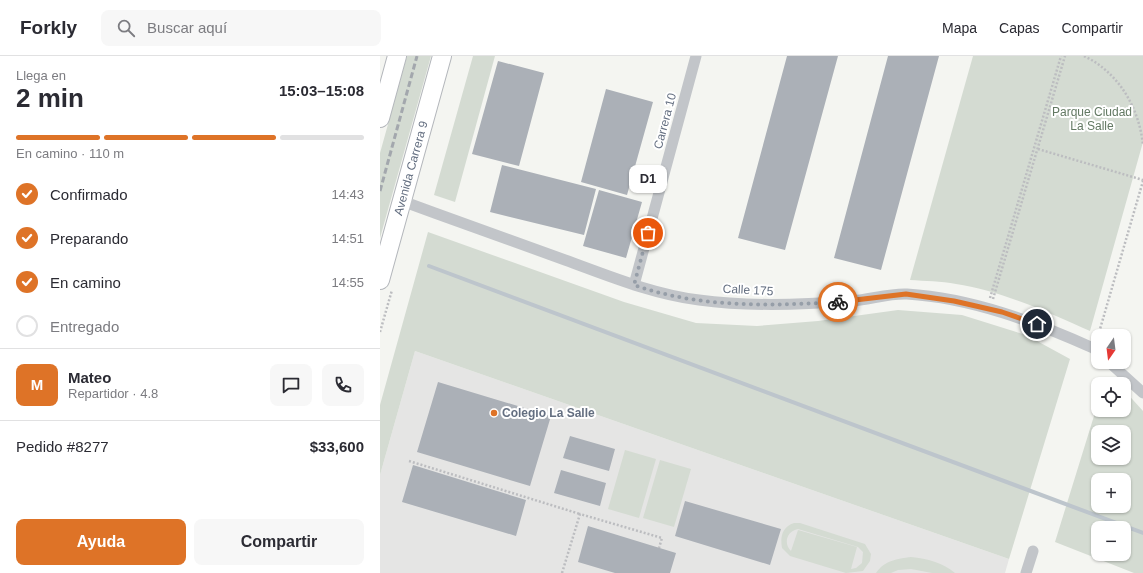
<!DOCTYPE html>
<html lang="es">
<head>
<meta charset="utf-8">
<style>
	:root { --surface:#fff; --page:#f7f7f7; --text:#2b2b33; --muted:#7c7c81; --line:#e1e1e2; --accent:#de7327 }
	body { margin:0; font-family:Helvetica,sans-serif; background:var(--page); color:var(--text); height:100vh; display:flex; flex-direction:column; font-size:15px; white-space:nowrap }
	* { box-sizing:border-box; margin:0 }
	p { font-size:13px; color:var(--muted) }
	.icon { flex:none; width:22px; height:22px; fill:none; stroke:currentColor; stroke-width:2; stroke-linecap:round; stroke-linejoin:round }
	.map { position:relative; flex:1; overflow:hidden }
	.panel { display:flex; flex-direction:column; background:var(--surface); width:380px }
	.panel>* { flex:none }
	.needle { width:26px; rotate:194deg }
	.buttons { position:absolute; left:711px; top:273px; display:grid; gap:8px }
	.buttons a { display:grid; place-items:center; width:40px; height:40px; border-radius:8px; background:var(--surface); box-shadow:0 1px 3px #0004; font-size:20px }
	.pin { position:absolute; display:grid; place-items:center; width:34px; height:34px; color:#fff; margin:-17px; border:2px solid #fff; border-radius:50%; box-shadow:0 1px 4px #0007 }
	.courier { position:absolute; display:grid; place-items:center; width:40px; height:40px; margin:-20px; border:3px solid #de7327; border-radius:50%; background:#fff; color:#222; box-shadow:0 1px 5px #0007 }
	.bubble { position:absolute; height:28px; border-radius:8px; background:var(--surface); box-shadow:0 1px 3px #0004; font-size:13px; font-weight:700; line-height:28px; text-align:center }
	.summary em { font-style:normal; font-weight:700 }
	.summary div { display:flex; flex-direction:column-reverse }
	.summary { display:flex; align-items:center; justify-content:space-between; height:68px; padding:0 16px }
	h1 { font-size:26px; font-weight:700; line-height:30px }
	.bar { display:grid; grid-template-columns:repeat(4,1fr); gap:6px 4px; align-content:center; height:48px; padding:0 16px }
	.bar i { height:5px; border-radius:3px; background:var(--line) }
	.bar .on { background:var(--accent) }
	.bar p { grid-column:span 4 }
	.line { display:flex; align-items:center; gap:10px; padding:0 16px; border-top:1px solid var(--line) }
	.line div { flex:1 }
	.round { display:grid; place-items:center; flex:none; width:42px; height:42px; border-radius:8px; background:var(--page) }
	ol { padding:0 16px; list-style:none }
	li { display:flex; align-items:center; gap:12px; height:44px }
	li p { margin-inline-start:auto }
	li .icon { padding:4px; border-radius:50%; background:var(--accent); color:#fff; stroke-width:4 }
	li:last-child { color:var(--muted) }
	li i { width:22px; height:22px; border:2px solid var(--line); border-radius:50% }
	.primary-button { display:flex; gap:8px; margin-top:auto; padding:8px 16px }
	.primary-button a { flex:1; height:46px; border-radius:8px; background:var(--accent); color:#fff; font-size:16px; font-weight:700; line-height:46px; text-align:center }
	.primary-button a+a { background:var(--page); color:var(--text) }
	header { display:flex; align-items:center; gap:24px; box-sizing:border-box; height:56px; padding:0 20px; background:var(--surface); border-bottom:1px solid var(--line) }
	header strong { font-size:19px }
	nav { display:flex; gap:22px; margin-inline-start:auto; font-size:14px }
	.search { width:280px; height:36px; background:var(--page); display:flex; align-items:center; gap:10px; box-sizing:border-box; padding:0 14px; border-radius:8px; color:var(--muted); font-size:15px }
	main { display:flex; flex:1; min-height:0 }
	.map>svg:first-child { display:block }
	.built { fill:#e5e5e4 }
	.green { fill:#d4dbd2; fill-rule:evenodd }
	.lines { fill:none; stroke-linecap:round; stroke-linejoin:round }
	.stream { stroke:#bdc5cc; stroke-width:4 }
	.building { fill:#abb0b7 }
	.primary-casing { stroke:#b3b6bb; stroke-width:20 }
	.path { stroke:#bcbdc0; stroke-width:2.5; stroke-dasharray:2 2; stroke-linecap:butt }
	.street { stroke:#c2c5c9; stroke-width:11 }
	.primary { stroke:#fff; stroke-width:18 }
	.rail { stroke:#a3a7ad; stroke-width:3; stroke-dasharray:6 3; stroke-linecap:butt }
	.done { stroke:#969ea8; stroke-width:4; stroke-dasharray:0 7.2 }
	.route { stroke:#de7327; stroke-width:5 }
	.poi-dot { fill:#de7327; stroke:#fff; stroke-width:1.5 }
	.labels { text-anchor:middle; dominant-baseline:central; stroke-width:4; stroke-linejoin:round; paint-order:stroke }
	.park-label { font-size:12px; fill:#637963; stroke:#fff }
	.street-label { font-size:12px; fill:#646f81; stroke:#fff }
	.poi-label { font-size:12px; font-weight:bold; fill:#646f81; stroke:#fff; text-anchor:start }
</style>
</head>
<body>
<header>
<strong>Forkly</strong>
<div class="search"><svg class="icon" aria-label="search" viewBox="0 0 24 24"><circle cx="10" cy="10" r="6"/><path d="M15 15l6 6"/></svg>Buscar aquí</div>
<nav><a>Mapa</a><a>Capas</a><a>Compartir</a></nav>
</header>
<main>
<section class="panel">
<div class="summary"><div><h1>2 min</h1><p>Llega en</p></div><em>15:03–15:08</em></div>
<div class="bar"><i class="on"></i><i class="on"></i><i class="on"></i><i></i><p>En camino · 110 m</p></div>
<ol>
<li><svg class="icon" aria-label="check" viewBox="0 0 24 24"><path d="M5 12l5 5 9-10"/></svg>Confirmado<p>14:43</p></li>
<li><svg class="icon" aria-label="check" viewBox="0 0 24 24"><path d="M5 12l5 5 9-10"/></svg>Preparando<p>14:51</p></li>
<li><svg class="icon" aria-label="check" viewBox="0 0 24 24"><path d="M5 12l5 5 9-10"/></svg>En camino<p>14:55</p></li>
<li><i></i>Entregado</li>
</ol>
<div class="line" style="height:72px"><b class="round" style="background:var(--accent);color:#fff">M</b><div><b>Mateo</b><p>Repartidor · 4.8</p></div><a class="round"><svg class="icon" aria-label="chat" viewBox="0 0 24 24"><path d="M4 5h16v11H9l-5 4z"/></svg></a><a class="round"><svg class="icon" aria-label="phone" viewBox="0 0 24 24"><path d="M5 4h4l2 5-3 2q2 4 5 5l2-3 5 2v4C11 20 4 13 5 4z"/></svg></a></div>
<div class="line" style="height:52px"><div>Pedido #8277</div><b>$33,600</b></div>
<div class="primary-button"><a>Ayuda</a><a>Compartir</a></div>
</section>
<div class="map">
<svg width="763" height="517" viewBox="0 0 763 517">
	<rect width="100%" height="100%" fill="#f4f5f1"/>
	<path class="built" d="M35 295 629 503 625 517H0V419Z"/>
	<path class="green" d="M27 0H51L0 182V97Z
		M93 0H115L75 146 54 139Z
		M593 0H763V86L710 275C670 257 619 234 576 228 561 225 545 225 530 224Z
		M48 176 244 246 316 267 377 270 438 265 518 254 582 259 646 279 690 303 629 503 35 295 0 419V349Z
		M744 334 763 355V517H754L675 486 718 347V354H744ZM718 376H744V402H718ZM718 424H744V450H718ZM718 472H744V498H718Z
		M245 394 276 403 259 462 228 453Z
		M280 404 311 413 294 471 263 462Z
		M414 467H420L485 488 491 498 490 505 483 515 466 517 410 500 402 492C400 481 402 471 414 467ZM418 473 478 491 483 496 482 507 476 512 471 513 477 491 418 474 411 495C403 487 407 475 418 473Z
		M531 501C548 503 562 506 575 517H552L531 513 518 514 511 517H496C505 504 517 503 531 501Z"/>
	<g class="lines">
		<path class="stream" d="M49 210 763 477"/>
	</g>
	<path class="building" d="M407 0H458L405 194 358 182Z
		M508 0H559L501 214 454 202Z
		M118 5 164 17 139 110 92 98Z
		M226 33 273 46 247 139 201 126Z
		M122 109 216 133 204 179 110 156Z
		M219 134 262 146 246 202 203 190Z
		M58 326 171 360 150 430 37 396Z
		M190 380 235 393 229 415 183 402Z
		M33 409 146 444 136 480 22 446Z
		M181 414 226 427 220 450 174 437Z
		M305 445 401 473 390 509 295 480Z
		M208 470 296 497 290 517H235L198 506Z"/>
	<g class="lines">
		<g class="primary-casing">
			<g id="primary">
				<path d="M0 62 17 0"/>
				<path id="s1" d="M0 224 62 0"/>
			</g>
		</g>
		<path class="path" d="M704 0C738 16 759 51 763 89
			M658 93 763 124
			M610 242 681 0
			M613 243 685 0
			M0 276 12 234
			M718 280 763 125
			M29 405 200 458
			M182 517 200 458 282 482 279 492"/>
		<path class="street" d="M22 145C76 165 130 184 185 204 229 220 272 238 319 244 369 251 420 249 470 245 489 244 509 237 527 238 592 242 655 266 713 292L718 296
			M254 229 316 0
			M729 306 763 337
			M646 517 653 495"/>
		<use href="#primary" class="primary"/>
		<path class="rail" d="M0 135 37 0"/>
	</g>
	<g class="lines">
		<path class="done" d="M268 177 254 229C319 252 390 250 458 246"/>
		<path class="route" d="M458 246 526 238 574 245 622 256 657 268"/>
	</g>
	<circle class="poi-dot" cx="114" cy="357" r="4"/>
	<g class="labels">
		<g class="park-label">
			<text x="712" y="56">Parque Ciudad<tspan x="712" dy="14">La Salle</tspan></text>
		</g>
		<g class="street-label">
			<text transform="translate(285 65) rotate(-75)">Carrera 10</text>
			<text stroke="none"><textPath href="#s1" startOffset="116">Avenida Carrera 9</textPath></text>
			<text transform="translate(368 234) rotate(3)">Calle 175</text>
		</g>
		<g class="poi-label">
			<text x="122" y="357">Colegio La Salle</text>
		</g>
	</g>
</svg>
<div class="buttons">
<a><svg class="needle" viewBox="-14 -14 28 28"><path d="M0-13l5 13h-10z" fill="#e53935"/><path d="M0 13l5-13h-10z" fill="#7c7c81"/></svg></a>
<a><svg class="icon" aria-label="locate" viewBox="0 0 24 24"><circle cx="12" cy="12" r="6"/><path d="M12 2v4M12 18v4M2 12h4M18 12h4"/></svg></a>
<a><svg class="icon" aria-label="layers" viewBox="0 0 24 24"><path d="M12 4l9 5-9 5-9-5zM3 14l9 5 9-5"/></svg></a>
<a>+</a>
<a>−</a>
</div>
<div class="pin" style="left:268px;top:177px;background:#ea580c"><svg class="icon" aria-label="bag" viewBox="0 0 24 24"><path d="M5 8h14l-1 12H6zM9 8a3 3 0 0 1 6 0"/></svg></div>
<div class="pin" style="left:657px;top:268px;background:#1f2937"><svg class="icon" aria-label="home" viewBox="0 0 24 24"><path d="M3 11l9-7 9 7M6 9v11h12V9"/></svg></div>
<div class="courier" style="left:458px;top:246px"><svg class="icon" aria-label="bike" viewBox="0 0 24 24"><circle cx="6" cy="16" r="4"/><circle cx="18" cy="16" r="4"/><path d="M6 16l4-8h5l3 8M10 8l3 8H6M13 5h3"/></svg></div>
<div class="bubble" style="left:249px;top:109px;width:38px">D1</div>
</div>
</main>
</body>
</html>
